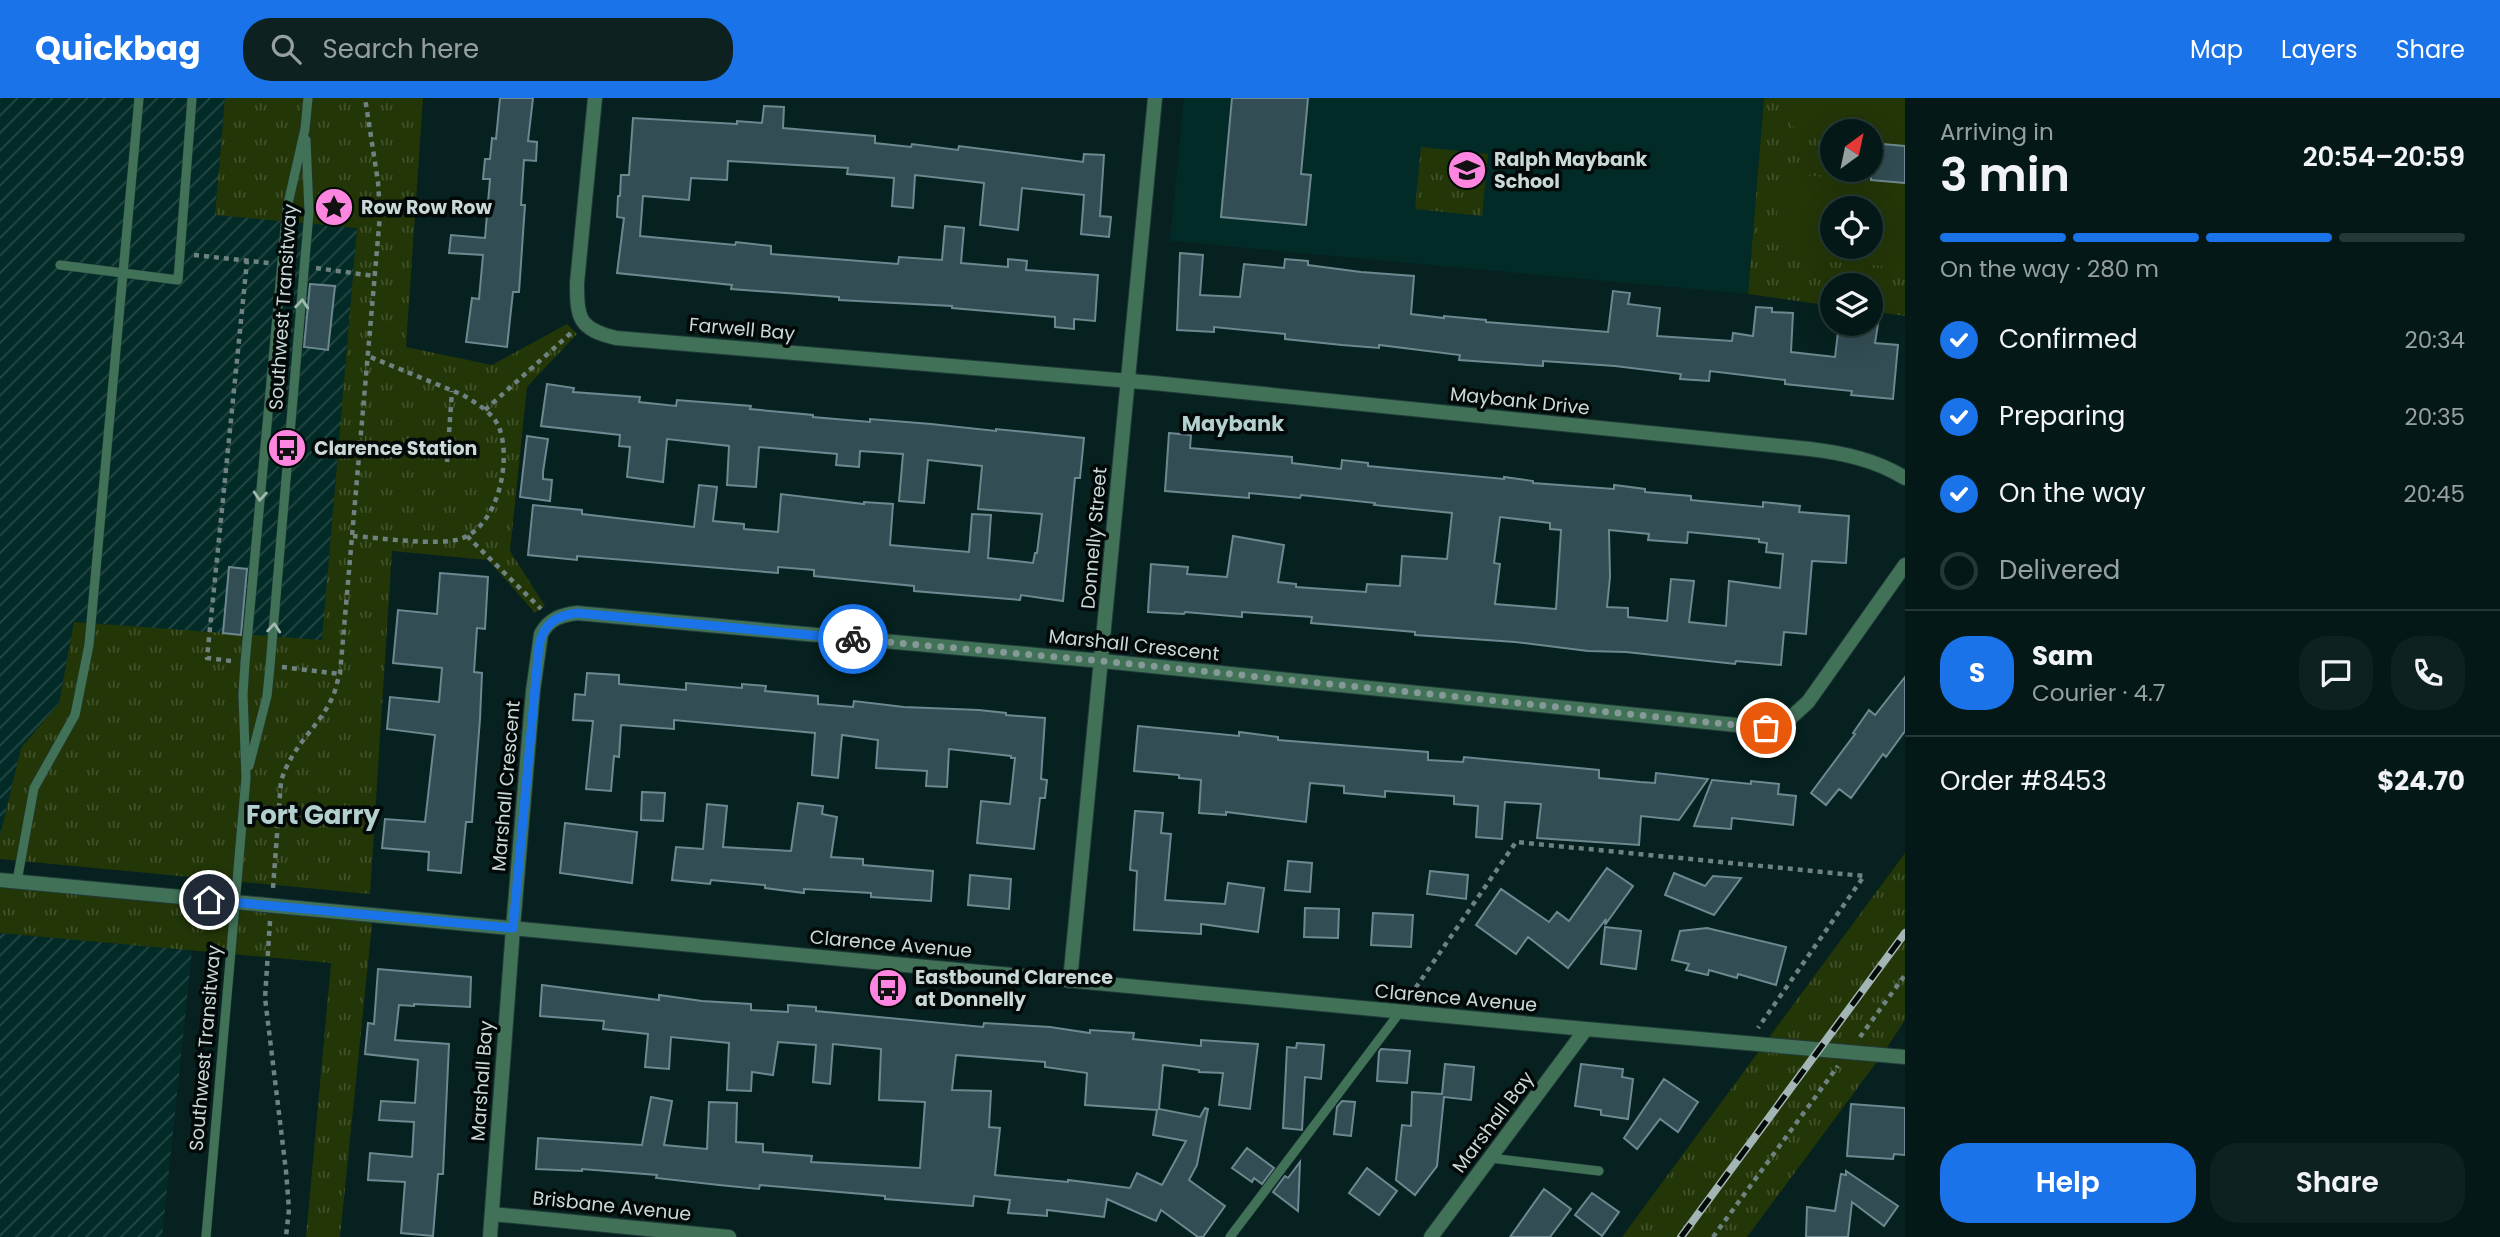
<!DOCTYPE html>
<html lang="en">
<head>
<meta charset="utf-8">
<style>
	:root { --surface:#041917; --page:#0d2220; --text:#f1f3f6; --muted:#97a0a1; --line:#253836; --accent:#1a73e8 }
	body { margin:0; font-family:Poppins,sans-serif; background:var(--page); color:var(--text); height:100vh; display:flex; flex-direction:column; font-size:26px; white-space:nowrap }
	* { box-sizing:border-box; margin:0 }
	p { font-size:23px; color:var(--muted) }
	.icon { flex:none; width:38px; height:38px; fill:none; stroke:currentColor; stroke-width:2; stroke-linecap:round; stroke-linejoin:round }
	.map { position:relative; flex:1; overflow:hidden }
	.side { display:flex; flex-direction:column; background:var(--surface); width:595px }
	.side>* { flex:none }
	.needle { width:46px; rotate:33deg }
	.buttons { position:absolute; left:1820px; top:21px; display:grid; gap:14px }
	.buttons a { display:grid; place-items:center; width:63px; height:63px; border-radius:50%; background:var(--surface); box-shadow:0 7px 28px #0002,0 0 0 2px var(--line); font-size:35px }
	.pin { position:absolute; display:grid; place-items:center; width:60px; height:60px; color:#fff; margin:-30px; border:4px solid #fff; border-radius:50%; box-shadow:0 2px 7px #0007 }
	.courier { position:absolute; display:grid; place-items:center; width:70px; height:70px; margin:-35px; border:5px solid #1a73e8; border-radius:50%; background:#fff; color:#222; box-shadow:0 2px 9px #0007 }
	.headline em { font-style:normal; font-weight:600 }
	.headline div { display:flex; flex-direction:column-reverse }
	.headline { display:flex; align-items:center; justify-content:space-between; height:119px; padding:0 35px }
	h1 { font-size:46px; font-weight:600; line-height:52px }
	.bar { display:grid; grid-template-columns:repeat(4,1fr); gap:10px 7px; align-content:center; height:84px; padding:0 35px }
	.bar i { height:9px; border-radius:5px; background:var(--line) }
	.bar .active { background:var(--accent) }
	.bar p { grid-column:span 4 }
	.line { display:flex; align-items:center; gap:18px; padding:0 35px; border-top:2px solid var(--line) }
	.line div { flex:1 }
	.round { display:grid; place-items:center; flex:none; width:74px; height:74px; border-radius:28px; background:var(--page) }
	ol { padding:0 35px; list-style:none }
	li { display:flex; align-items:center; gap:21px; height:77px }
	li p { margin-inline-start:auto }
	li .icon { padding:7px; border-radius:50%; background:var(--accent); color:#fff; stroke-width:4 }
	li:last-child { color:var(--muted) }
	li i { width:38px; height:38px; border:4px solid var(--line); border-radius:50% }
	.cta { display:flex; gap:14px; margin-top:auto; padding:14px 35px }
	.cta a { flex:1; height:80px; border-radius:28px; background:var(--accent); color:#fff; font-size:28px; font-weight:600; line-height:80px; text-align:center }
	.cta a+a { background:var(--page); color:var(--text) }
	header { display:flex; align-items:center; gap:42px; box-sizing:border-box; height:98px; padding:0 35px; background:var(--accent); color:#fff }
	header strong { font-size:33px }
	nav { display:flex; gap:38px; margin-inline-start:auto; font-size:24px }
	.search { width:490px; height:63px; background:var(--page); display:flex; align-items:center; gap:18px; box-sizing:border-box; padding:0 24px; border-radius:28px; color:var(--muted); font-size:26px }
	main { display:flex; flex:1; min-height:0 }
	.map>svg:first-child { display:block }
	.built { fill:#022b28 }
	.industrial { fill:url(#industrial-furrows) }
	.grass { fill:url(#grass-tufts); fill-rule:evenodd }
	.pitch { fill:#233608; fill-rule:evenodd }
	.building { fill:#334d54; stroke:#6d8890; stroke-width:2; fill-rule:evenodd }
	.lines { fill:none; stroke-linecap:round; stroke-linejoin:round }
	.service-casing { stroke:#213b39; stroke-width:10 }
	.minor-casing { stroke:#213b39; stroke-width:16 }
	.tertiary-casing { stroke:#213b39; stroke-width:16 }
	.path { stroke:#6e8381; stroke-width:4.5; stroke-dasharray:5 5; stroke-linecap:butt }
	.service { stroke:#417157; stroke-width:9 }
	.minor { stroke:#417157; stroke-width:14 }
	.tertiary { stroke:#417157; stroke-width:14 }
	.rail-casing { stroke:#a3b5b4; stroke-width:8 }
	.rail { stroke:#020908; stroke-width:5; stroke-dasharray:16; stroke-linecap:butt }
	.oneway { stroke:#a1bab1 }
	.done { stroke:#859997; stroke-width:7; stroke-dasharray:0 12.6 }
	.route { stroke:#1a73e8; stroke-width:9 }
	.labels { text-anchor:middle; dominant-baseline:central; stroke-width:7; stroke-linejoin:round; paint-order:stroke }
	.poi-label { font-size:19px; font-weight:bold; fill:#cad9d8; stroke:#020908; text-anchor:start }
	.street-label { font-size:19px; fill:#cad9d8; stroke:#020908 }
	.neighbourhood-label { font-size:21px; font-weight:bold; fill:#b2d0cd; stroke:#020908 }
	.district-label { font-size:26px; font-weight:bold; fill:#b2d0cd; stroke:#020908 }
</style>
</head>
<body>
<header>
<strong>Quickbag</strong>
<div class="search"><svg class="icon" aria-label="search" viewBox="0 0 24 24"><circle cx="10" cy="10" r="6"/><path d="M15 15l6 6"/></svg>Search here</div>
<nav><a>Map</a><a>Layers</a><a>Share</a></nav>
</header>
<main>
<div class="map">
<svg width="1905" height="1139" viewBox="0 0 1905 1139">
	<defs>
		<pattern id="industrial-furrows" width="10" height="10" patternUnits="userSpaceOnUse" patternTransform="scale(1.75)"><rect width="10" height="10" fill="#022b28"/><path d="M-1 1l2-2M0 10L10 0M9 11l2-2" fill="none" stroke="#264946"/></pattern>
		<pattern id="grass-tufts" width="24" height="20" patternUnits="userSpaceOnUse" patternTransform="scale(1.75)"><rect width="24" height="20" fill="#233608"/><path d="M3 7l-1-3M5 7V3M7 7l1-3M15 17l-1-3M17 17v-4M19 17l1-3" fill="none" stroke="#42522b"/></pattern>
	</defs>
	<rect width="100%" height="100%" fill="#06211f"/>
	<path class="built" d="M1184 0H1764L1748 196 1170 143Z"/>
	<path class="industrial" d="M0 0H225L215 117 357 129 322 543 74 524 59 605 21 650 0 738Z
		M0 835 192 852 162 1139H0Z"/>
	<path class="grass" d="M225 0H423L406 249 492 267 567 226 577 236 527 289 510 453 545 508 535 515 488 462 392 453 370 796 0 761V738L21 650 59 605 74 524 322 542 357 130 215 117Z
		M1764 0H1905V218L1871 213V187H1832V208L1748 196ZM1832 33H1871V72H1832ZM1832 110H1871V149H1832Z
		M1421 49 1488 56 1482 118 1415 111Z
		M1905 755V922L1882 957 1747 1139H1622Z
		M0 782 373 817 340 1139H306L331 865 0 835Z"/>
	<path class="pitch" d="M1787 0H1905V47L1871 44V33H1832V40C1803 37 1784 35 1787 0Z
		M1801 77 1905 86V170L1795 160 1782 151 1775 137 1779 96 1788 83ZM1832 110H1871V149H1832Z"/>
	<path class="building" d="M500 0H533L528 43 537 44 536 63 524 62 521 107H525L519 194H513L507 249 466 244 472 200 479 201 483 157 449 155 451 137 485 140 490 81H483L485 61H490L492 40 496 41Z
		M1232 0H1308L1301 76 1311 77 1306 127 1221 119Z
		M764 8 784 9 783 30 875 38V45L911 49 912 46 958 52 959 48 1083 64 1084 56 1104 57 1100 118 1111 119 1109 139 1081 136 1084 97 1022 90 1018 132 980 127 984 85 915 77 913 110 892 108 894 80 847 76 848 70 728 63 727 82 691 80 689 102 643 98 640 138 735 147 736 144 771 148V156L898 166 899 159 942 162 945 128 964 130 961 165 1008 169V161L1027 163 1026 172 1098 177 1095 223 1074 221V231L1055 229V219L952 210V208L839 202V199L731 191 732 187 617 175 624 120 617 119 618 98H620L621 77H629L633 20 737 26V23L762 25Z
		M1871 45 1905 48V85L1871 82Z
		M1180 155 1203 157 1200 197 1240 199 1244 166 1284 170 1285 161 1308 163V167L1361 174 1414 178 1411 216 1444 220V218L1486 222V224L1608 234 1613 193 1630 195 1628 206 1660 210 1657 238 1732 243 1733 235 1753 238 1756 209 1772 210V214L1793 215 1791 254 1835 259 1839 226H1878L1875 245 1898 247 1893 301 1851 297 1852 293 1785 286V282L1710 273 1709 283 1680 281 1681 276 1615 268 1543 263V268L1459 262 1460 257 1379 247V250L1342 247 1285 241V236L1214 229V234L1177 232Z
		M310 186 335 188 328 252 304 249Z
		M547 286 574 290 573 294 640 299 639 304 676 308 677 302 751 308 750 311 813 317V319L870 324V321L931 326 996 333V331L1084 340 1080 380H1075L1063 503 1021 497 1020 502 914 493V488L814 478V472L778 469V475L577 458V462L528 457 533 407 582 412V416L694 429 699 387 717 389 713 423 744 426V431L778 434 781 396 864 406V404L893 406 890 447 969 454 972 416 991 417 988 460 1033 465 1035 455H1037L1042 416 978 411 982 368 928 362 924 405 899 403 903 356 860 353 859 369 836 367 837 356 759 349 756 389 727 387 729 348 667 341 663 384 627 379 630 349 619 348 620 337 541 328Z
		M1169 335 1191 337 1190 350 1292 359V365L1341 371 1342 362 1368 365V368L1504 381V379L1533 383V385L1614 391V387L1645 391V394L1691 398V402L1763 409V404L1800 408 1799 414 1849 418 1846 465 1812 463 1806 536 1784 534 1781 567 1736 563 1735 566 1626 554 1588 553 1515 544 1415 537V534L1311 525 1312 519 1242 514V519L1185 514 1184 516 1148 514 1151 466 1188 469 1187 476 1227 479 1233 438 1284 447 1278 484 1296 486V489L1366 494 1367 486 1400 488 1402 458 1447 461 1452 415 1374 407 1375 405 1301 397 1300 400 1249 395V400L1165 393ZM1500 419 1550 425V431L1561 432 1556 511 1495 506 1500 466 1494 465ZM1609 432 1649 436 1648 442 1687 445 1688 434 1759 441V444L1767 445 1766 454 1783 456 1780 490 1729 483 1726 528 1689 524 1694 483 1671 481 1667 523 1628 519V510L1607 509 1610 479Z
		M527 338 548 341 543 374V381L552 382 550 403 520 399Z
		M229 469 247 471 241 537 223 535Z
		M440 475 488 479 485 531 477 530 474 574 482 575 480 621 472 724H466L461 775 428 772 429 754 382 750 385 721 425 724 435 637 387 631 390 599 439 604 442 570 393 565 398 512 437 516Z
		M587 575 619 577V586L686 592V585L742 590V586L766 588 765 593 818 598V606L853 609 854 603 904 609 979 612 1006 615V617L1045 620 1041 681 1047 682 1045 700H1040L1034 751 977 745 981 703 1010 706 1015 660H1011V658L949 651 947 689 926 688 927 673 876 670 878 642 842 637 838 680 812 677 815 635 674 622V631L621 627 619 659 614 658 611 693 586 691 593 623 573 622 575 596 585 597Z
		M1905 579V633L1886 659 1883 656 1851 700 1839 691 1826 707 1811 695 1855 636 1853 635 1869 612 1875 617Z
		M1138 628 1239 638V634L1278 639V642L1428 654V662L1463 664 1464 659 1599 672V680L1640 684 1655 685 1656 675 1708 681 1679 722 1641 718 1639 747 1537 740 1541 706 1505 704 1502 741 1476 739 1478 708 1454 706V698L1385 693V699L1344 695V688L1310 685 1306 724 1226 714V717L1199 715 1201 682 1179 680V677L1134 673Z
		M1712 682 1751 686V683L1779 686 1778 696 1796 698 1793 727 1732 720 1731 731 1694 728Z
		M642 694 665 695 663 723 641 722Z
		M798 705 823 708 822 716 837 719 831 759 863 761V767L933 773 931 803 871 799V795L804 791V795L765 790V787L711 782 710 786 672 782 676 749 703 751 707 706 727 708 723 749 791 753Z
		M1135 713 1163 715 1161 735 1171 736 1165 802 1225 806 1228 785 1264 790 1258 834 1201 826V836L1134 832 1137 773 1130 772Z
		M565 725 637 734 632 785 560 775Z
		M1288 763 1312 765 1310 794 1285 792Z
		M1607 770 1633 788 1605 827 1606 821 1568 870 1528 839 1516 856 1476 827 1501 791 1549 824 1557 814 1569 823Z
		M1430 773 1468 777 1466 801 1427 796Z
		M1674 775 1705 788 1713 778 1741 780 1714 817 1665 797Z
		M970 777 1011 781 1009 811 968 807Z
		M1305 810 1339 811 1338 840 1304 839Z
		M1373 815 1413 817 1411 849 1371 847Z
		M1605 829 1641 833 1636 871 1601 866Z
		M1707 830 1786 849 1776 887 1738 876 1737 880 1709 872 1708 877 1686 872 1689 866 1672 862 1680 833Z
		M378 871 471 879 470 909 414 906V908L399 907 395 942 449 946 443 1076H438L433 1138 401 1135 405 1084 368 1082 370 1055 412 1059 414 1024 379 1022 381 1003 415 1005 418 962 365 956 368 925 374 926Z
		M542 887 659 902V897L702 903 751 906V912L788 914V907L816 909V913L983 929 984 925 1050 929 1090 935V932L1134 935 1133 941 1201 948V942L1258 946 1250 1011 1219 1007 1223 975 1199 974V972L1163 967 1159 1011 1200 1019 1205 1010 1208 1011 1197 1067 1189 1082 1225 1108 1203 1139H1198L1161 1112 1156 1123 1107 1101 1104 1119 1047 1112V1118L1008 1115 1010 1102 974 1098 973 1108 885 1101V1098L760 1087 759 1091 719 1087 656 1080 657 1077 582 1071V1073L536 1071 538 1040 642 1047 651 999 672 1003 664 1047 707 1051 709 1004 737 1005 736 1044 763 1046V1054L812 1058 811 1064 920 1070 925 1004 879 1002 881 951 833 946 830 986 813 984 816 947 778 944 773 977 752 974 751 993 727 992 729 945 671 939 669 971 645 969 648 936 603 931 604 923 540 918ZM956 957 1045 964V969L1087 975 1085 1007 1157 1012 1153 1037 1186 1043 1162 1087 1137 1075 1130 1090 1068 1082V1084L995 1077 1000 1030 989 1029 991 993 952 992Z
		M1297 945 1324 947 1321 981 1305 979 1302 1032 1283 1030 1287 949 1296 950Z
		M1381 951 1410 953 1407 985 1377 983 1379 954Z
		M1445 966 1474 969 1471 1002 1444 999 1437 1068 1415 1097 1396 1082 1402 1027 1411 1028 1412 994 1442 996Z
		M1581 966 1623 971 1622 979 1633 981 1628 1021 1601 1017V1012L1575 1008Z
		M1664 981 1698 1004 1678 1034 1660 1021 1637 1051 1624 1040Z
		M1342 1003 1355 1004 1351 1038 1334 1036 1337 1009Z
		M1851 1006 1905 1010V1057L1894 1056 1893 1061 1847 1058Z
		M1247 1050 1274 1070 1262 1086 1254 1080 1252 1084 1232 1070Z
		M1300 1064 1298 1113 1273 1094 1285 1078 1288 1080Z
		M1367 1070 1397 1093 1379 1117 1349 1095Z
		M1846 1073 1898 1108 1884 1128 1852 1104 1848 1139H1806L1807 1109 1835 1113 1841 1076 1846 1077Z
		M1544 1091 1571 1111 1550 1139H1510Z
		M1592 1095 1619 1114 1602 1138 1575 1117Z"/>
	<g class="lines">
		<g class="service-casing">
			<path id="service" d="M60 167 178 182 192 0
				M249 668 267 598 270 568 309 114 306 42
				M17 783 34 690 75 617 89 547 139 0
				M1490 1060 1599 1073
				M206 1139 246 680 243 596 245 565 287 110 305 31 308 0
				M1230 1139 1400 914"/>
		</g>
		<g class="minor-casing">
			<path id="minor" d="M595 0 577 185C577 221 579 231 616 240L1154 285 1810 351C1843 355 1876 362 1905 380
				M1070 883 1155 0
				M492 1116 729 1139
				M490 1139 513 830 533 593 541 536C549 521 561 517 577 515L1102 563 1766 630 1787 623 1808 604 1905 467
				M1431 1139 1586 931"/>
		</g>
		<g class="tertiary-casing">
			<path id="tertiary" d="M0 782 1586 931 1905 959"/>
		</g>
		<path class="path" d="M194 157 269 165
			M316 170 374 178
			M485 312 572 234
			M447 364 452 293
			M353 438C379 440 438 448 460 441 498 429 512 363 499 329 493 315 476 305 463 297L368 258
			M467 438 541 511
			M231 563 207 560 247 163
			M282 569 340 576
			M273 790 281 683C293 645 319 630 333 598 336 591 337 583 340 576L380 117 378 84 365 0
			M270 823 265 900 286 1073 289 1111 286 1139
			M1410 898 1516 744 1864 778 1758 930
			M1860 939 1905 877
			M1713 1139 1838 968"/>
		<use href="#service" class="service"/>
		<use href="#minor" class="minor"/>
		<use href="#tertiary" class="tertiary"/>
		<g class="rail-casing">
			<path id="rail" d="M1681 1139 1905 835"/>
		</g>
		<use href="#rail" class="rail"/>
	</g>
	<defs><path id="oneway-chevron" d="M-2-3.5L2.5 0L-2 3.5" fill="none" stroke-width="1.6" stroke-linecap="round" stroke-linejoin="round" transform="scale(1.75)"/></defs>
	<g class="oneway">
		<use href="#oneway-chevron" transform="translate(302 206) rotate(-85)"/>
		<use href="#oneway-chevron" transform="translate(260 398) rotate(95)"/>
		<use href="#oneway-chevron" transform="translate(274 530) rotate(-85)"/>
	</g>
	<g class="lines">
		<path class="done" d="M853 541 1102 563 1766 630"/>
		<path class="route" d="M209 802 513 830 539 547C544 526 555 518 577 515L853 541"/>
	</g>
	<defs>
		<g id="school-disc" transform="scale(2.0125)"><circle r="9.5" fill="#fe86e1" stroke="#020908"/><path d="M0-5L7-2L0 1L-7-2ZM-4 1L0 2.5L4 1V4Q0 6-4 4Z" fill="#111"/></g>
		<g id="sight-disc" transform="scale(2.0125)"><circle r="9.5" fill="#fe86e1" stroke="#020908"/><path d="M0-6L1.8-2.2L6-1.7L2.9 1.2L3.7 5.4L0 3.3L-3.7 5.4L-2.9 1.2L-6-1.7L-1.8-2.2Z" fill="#111"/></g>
		<g id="bus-disc" transform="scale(2.0125)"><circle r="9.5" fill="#fe86e1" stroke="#020908"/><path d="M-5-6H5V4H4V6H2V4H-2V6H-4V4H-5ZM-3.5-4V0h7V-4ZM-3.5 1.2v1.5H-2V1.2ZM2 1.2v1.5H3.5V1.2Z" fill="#111"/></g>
	</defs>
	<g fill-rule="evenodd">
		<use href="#school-disc" x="1467" y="72"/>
		<use href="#sight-disc" x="334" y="109"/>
		<use href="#bus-disc" x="287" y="350"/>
		<use href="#bus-disc" x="888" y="890"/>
	</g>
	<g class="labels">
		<g class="poi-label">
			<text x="1494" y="61">Ralph Maybank<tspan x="1494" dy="22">School</tspan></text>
			<text x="361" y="109">Row Row Row</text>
			<text x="314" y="350">Clarence Station</text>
			<text x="915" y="879">Eastbound Clarence<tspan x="915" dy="22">at Donnelly</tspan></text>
		</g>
		<g class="street-label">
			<text transform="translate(283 209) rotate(-86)">Southwest Transitway</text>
			<text transform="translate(742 231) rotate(5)">Farwell Bay</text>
			<text transform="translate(1520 303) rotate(6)">Maybank Drive</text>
			<text transform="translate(1094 440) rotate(-85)">Donnelly Street</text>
			<text transform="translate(1134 547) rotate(6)">Marshall Crescent</text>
			<text transform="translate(506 688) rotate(-85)">Marshall Crescent</text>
			<text transform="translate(891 846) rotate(5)">Clarence Avenue</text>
			<text transform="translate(1456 900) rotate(5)">Clarence Avenue</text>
			<text transform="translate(205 950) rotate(-85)">Southwest Transitway</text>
			<text transform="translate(482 983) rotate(-86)">Marshall Bay</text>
			<text transform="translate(1493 1024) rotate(-53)">Marshall Bay</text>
			<text transform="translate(612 1108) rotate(6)">Brisbane Avenue</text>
		</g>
		<g class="neighbourhood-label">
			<text x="1233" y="325">Maybank</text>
		</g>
		<g class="district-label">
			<text x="313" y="717">Fort Garry</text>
		</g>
	</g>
</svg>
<div class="buttons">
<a><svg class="needle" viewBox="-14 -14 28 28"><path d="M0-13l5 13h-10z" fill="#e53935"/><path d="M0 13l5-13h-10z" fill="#97a0a1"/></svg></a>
<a><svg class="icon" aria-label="locate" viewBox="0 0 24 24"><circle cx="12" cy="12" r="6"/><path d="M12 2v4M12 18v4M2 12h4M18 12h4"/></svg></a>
<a><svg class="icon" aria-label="layers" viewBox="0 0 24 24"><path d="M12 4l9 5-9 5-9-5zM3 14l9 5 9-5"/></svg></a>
</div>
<div class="pin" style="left:1766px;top:630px;background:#ea580c"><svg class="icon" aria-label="bag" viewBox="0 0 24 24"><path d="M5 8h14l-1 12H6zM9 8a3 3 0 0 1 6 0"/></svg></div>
<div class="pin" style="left:209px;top:802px;background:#1f2937"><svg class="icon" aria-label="home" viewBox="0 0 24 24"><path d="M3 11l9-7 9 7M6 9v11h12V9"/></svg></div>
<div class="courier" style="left:853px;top:541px"><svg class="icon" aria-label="bike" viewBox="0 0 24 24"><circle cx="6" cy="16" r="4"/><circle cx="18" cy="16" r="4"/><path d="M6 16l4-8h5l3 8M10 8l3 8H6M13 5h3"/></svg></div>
</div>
<section class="side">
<div class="headline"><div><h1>3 min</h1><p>Arriving in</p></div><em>20:54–20:59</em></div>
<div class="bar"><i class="active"></i><i class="active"></i><i class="active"></i><i></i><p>On the way · 280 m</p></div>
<ol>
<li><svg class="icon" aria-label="check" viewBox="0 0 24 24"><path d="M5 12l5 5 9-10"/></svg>Confirmed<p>20:34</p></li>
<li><svg class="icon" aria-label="check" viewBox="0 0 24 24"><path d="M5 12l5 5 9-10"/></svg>Preparing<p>20:35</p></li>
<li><svg class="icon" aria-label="check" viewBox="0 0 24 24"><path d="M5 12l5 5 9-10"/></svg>On the way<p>20:45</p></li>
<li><i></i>Delivered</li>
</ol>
<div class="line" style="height:126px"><b class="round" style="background:var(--accent);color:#fff">S</b><div><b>Sam</b><p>Courier · 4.7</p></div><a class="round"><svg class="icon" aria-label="chat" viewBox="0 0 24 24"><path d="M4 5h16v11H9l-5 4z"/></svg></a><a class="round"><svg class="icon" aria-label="phone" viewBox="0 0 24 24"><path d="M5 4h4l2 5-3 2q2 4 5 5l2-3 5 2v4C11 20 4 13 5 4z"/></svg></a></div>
<div class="line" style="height:91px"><div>Order #8453</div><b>$24.70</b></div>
<div class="cta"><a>Help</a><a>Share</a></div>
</section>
</main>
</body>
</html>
